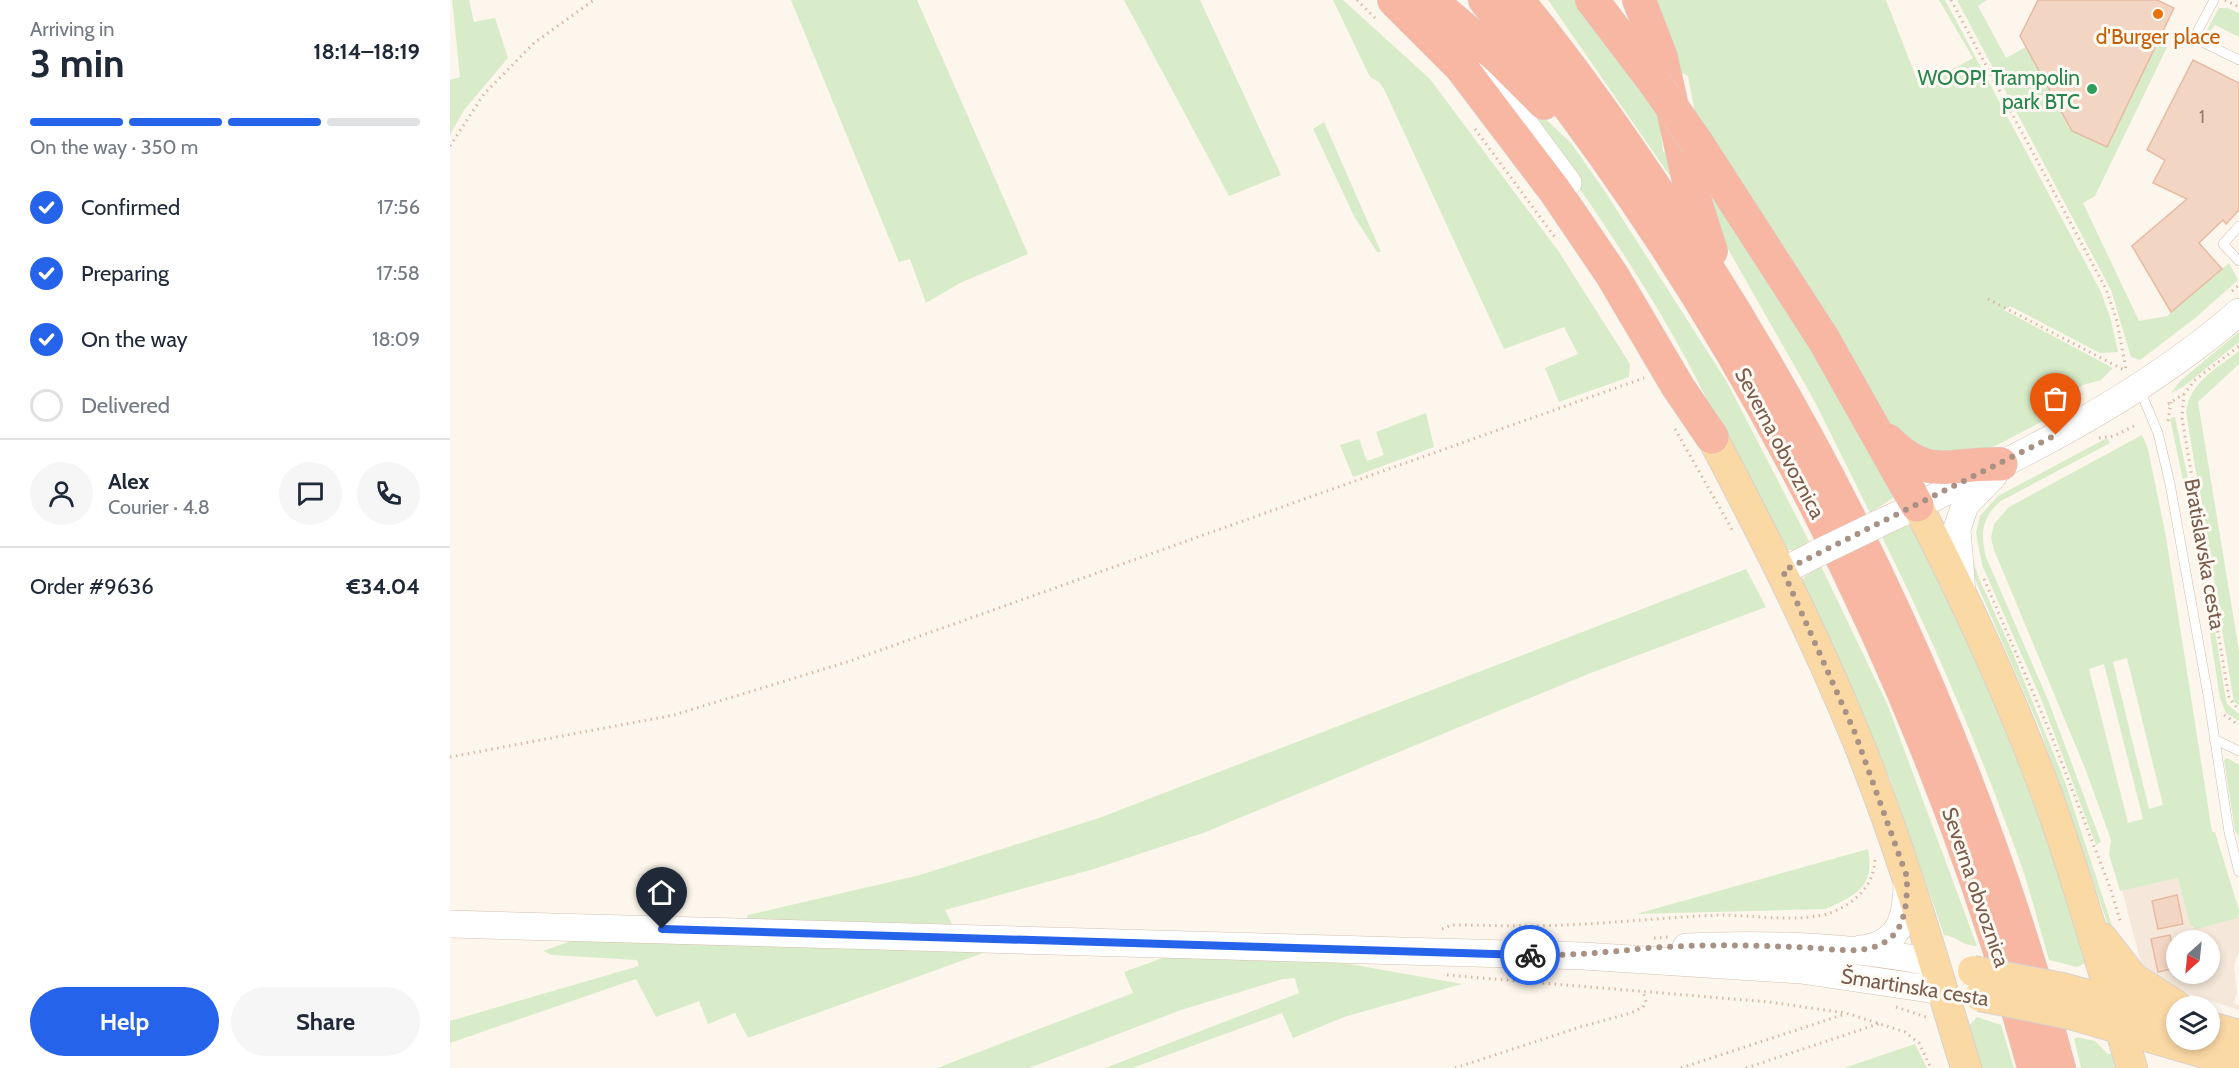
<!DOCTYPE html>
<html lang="en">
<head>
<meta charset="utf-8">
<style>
	:root { --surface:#fff; --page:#f6f6f7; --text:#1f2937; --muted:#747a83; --line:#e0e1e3; --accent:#2563eb }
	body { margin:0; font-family:Cabin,sans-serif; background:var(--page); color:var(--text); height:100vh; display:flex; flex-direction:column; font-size:22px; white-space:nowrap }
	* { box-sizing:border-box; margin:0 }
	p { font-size:20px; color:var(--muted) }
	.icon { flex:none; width:33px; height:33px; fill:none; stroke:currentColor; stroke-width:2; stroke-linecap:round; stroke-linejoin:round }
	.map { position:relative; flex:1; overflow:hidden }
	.side { display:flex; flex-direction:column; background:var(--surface); width:450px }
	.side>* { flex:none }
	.needle { width:39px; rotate:207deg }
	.fabs { position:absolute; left:1716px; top:930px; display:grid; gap:12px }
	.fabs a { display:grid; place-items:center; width:54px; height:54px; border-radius:50%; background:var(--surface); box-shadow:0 3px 9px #0003; font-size:30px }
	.pin { position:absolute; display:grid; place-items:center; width:51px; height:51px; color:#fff; margin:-62px -26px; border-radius:50% 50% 50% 0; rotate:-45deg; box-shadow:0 0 6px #0007 }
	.pin .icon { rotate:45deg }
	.courier { position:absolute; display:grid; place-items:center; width:60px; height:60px; margin:-30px; border:4px solid #2563eb; border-radius:50%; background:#fff; color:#222; box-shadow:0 2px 8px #0007 }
	.summary em { font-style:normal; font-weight:700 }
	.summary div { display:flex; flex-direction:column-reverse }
	.summary { display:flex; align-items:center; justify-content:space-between; height:102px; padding:0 30px }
	h1 { font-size:39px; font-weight:700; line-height:45px }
	.bar { display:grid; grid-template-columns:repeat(4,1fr); gap:9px 6px; align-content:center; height:72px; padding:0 30px }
	.bar i { height:8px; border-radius:4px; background:var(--line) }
	.bar .selected { background:var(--accent) }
	.bar p { grid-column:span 4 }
	.line { display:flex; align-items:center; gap:15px; padding:0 30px; border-top:2px solid var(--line) }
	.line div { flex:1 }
	.round { display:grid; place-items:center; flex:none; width:63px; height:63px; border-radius:32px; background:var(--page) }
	ol { padding:0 30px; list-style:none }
	li { display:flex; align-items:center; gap:18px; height:66px }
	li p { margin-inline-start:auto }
	li .icon { padding:6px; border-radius:50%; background:var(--accent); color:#fff; stroke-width:4 }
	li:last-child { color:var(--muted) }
	li i { width:33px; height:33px; border:3px solid var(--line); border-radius:50% }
	.action { display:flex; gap:12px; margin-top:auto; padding:12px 30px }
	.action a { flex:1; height:69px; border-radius:36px; background:var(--accent); color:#fff; font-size:24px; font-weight:700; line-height:69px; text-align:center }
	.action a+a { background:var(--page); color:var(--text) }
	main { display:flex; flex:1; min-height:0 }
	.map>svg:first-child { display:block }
	.residential { fill:#f5e8da; fill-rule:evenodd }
	.green { fill:#d8ecc9; fill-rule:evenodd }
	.building { fill:#f3d5c3; stroke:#e6bba3; stroke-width:1.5 }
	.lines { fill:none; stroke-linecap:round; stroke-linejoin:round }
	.lane-casing { stroke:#d1beb0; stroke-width:10 }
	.secondary-casing { stroke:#d6c0b0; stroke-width:28 }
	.primary-casing { stroke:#dad1cd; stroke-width:32 }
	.highway-casing { stroke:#dad1cd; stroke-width:34 }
	.path { stroke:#d9b8a5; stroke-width:3; stroke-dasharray:1.5 4.5; stroke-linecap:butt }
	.lane { stroke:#fff; stroke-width:9 }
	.secondary { stroke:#fff; stroke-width:27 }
	.primary { stroke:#fbd9a5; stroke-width:30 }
	.highway { stroke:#f7b7a3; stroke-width:33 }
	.secondary-bridge-casing { stroke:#d6c0b0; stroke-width:28; stroke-linecap:butt }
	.primary-bridge-casing { stroke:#dad1cd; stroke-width:32; stroke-linecap:butt }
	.highway-bridge-casing { stroke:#dad1cd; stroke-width:34; stroke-linecap:butt }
	.secondary-bridge { stroke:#fff; stroke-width:27 }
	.primary-bridge { stroke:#fbd9a5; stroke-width:30 }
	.highway-bridge { stroke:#f7b7a3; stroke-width:33 }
	.done { stroke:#a89285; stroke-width:6; stroke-dasharray:0 10.8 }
	.route { stroke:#2563eb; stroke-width:8 }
	.food-dot { fill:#e8710a; stroke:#fffaf3; stroke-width:2 }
	.leisure-dot { fill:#2e9e5b; stroke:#fffaf3; stroke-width:2 }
	.labels { text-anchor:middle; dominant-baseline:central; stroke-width:6; stroke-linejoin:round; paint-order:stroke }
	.number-label { font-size:18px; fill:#987a6a }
	.food-label { font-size:21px; fill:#c56008; stroke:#fffaf3 }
	.leisure-label { font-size:21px; fill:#27864d; stroke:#fffaf3; text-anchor:end }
	.street-label { font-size:21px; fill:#7a5c4d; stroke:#fffaf3 }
</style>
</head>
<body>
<main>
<section class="side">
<div class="summary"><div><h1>3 min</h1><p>Arriving in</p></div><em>18:14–18:19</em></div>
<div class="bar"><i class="selected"></i><i class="selected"></i><i class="selected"></i><i></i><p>On the way · 350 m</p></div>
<ol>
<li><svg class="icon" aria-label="check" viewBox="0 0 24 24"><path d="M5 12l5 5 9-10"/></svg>Confirmed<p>17:56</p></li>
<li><svg class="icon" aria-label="check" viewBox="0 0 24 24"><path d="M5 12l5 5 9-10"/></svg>Preparing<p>17:58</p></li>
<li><svg class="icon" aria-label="check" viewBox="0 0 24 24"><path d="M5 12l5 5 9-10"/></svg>On the way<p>18:09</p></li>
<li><i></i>Delivered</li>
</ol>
<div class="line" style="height:108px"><a class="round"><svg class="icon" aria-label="person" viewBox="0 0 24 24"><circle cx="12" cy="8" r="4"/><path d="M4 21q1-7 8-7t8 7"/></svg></a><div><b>Alex</b><p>Courier · 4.8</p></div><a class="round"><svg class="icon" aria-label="chat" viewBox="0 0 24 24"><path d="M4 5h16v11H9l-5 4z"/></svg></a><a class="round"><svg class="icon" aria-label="phone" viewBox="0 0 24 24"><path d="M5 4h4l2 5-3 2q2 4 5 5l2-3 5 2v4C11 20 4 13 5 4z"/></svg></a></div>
<div class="line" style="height:78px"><div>Order #9636</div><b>€34.04</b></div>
<div class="action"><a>Help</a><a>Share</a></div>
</section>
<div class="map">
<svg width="1789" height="1068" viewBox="0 0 1789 1068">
	<rect width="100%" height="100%" fill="#fdf6ec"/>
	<path class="residential" d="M1728 878 1742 928 1789 917V952L1784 964 1787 993 1784 1003 1789 1005V1010L1713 985 1695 970 1690 959 1672 890ZM1726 940H1760V974H1726Z"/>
	<path class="green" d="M2 0H19L24 22 45 18 58 58 14 110 0 135V80L10 77Z
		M341 0H467L578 254 510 283 476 303 460 259 449 262Z
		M674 0H750L831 175 779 196Z
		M883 0H893L980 79 1109 252 1180 364 1179 377 1109 402 1095 368 1128 354 1114 327 1054 349 934 89 929 82 920 77Z
		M1098 0H1129L1208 107 1213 152 1223 156 1225 179 1220 176Z
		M1201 0H1436L1470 87 1523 58 1489 0H1495L1651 292 1661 320 1668 352 1650 353 1560 306 1554 310 1663 368 1651 380 1633 385 1598 407 1595 420 1545 446 1508 460 1448 439 1247 124 1238 76 1224 69Z
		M1507 0H1537L1528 6 1556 58 1576 47 1622 131 1656 147 1708 41 1718 45 1645 196 1633 203 1689 321 1717 316 1779 263 1788 280 1744 319 1690 360 1681 357 1661 290Z
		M1769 8H1778L1789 13V37L1765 25 1758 34 1757 30Z
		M1050 76 1121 143 1154 190 1277 382 1360 543 1343 550H1337C1293 493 1270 420 1235 357 1181 258 1115 167 1050 76Z
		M874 122 931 252H927L905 218 863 129Z
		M1250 169 1357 334 1446 496 1420 513 1365 402 1274 242Z
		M1789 332V342L1733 387 1721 393 1730 381Z
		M1789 351V364L1748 402 1789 651V705L1784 702 1736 412C1740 382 1766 369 1789 351Z
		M976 413 984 447 903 477 890 445 909 439 917 461 934 455 926 432Z
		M1725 417 1751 541 1775 694 1777 704 1789 714V721L1776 713 1770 698 1746 543 1720 418Z
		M1692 435 1698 449 1716 537 1762 832H1765L1789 910 1788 918 1746 929 1740 925 1728 878 1670 891 1659 854 1661 840 1635 768 1544 550 1541 538 1544 524 1559 507ZM1677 658 1713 805 1699 809 1663 662ZM1654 664 1693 819 1678 823 1639 669Z
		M1657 438 1660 443 1551 501C1532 517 1530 533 1536 557L1598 700 1651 842 1646 845 1592 701 1532 565 1526 533 1530 516 1548 496Z
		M1520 523 1522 556 1528 576 1562 651 1615 782 1668 944 1657 922 1590 729 1520 568 1516 555Z
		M1458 525 1467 529 1596 815 1636 963 1627 967 1599 960C1589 927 1581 892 1569 859 1530 750 1484 641 1432 537Z
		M1371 566 1438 706 1527 946C1509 945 1509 937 1494 935L1440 779 1351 583 1354 577Z
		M1296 569 1316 607 1138 674 753 833 644 869 495 910 502 924 296 920 298 915 470 875 649 818Z
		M1777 758 1789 765V837L1785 831 1774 760Z
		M1418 849C1425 887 1407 894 1376 909L1186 914Z
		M121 941 547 948 298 1038 285 1013 258 1024 249 1001 206 1017 186 979 0 1043V1021L189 966 187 960 102 955 93 951Z
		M721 955 888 962 1012 984 897 1016 843 1038 832 1013 682 1068H655L849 993 845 978 833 979 731 1010 579 1068H487L683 993 674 972Z
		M1527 1017 1551 1025 1564 1068H1529L1515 1030Z
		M1627 1037 1645 1041 1658 1054 1665 1053 1669 1068H1631L1624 1039Z
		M1465 1044 1477 1068H1394Z"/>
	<path class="building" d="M1588 0H1707L1724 8 1657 147 1622 131 1570 36Z
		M1743 60 1789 83V210L1776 224 1773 220 1749 243 1772 269 1721 312 1682 246 1737 199 1703 183 1715 160 1697 150Z
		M1727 895 1733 924 1708 929 1702 901Z
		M1720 935 1726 968 1708 972 1701 939Z"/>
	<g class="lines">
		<g class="lane-casing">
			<path id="lane" d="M1764 0 1744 38 1789 60
				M1789 226 1773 244 1789 261
				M1689 388 1708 433 1720 484 1758 695 1779 832 1789 872
				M1764 739 1789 751"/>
		</g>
		<g class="secondary-casing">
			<path id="secondary" d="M1009 42 1036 72 1118 183
				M1426 525C1553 465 1682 405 1789 312
				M1333 571 1366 554
				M1512 593 1507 529 1515 505 1544 475
				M0 924 1133 956 1351 970 1493 991
				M1236 947C1319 943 1403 946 1484 963
				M1411 949C1453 944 1457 914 1457 878"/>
		</g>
		<g class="primary-casing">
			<path id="primary" d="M1262 437C1313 534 1362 630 1404 732 1449 841 1482 955 1516 1068
				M1467 505C1517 602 1563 701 1600 803 1631 890 1656 980 1682 1068
				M1652 938 1683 978 1727 1006
				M1612 988 1726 1019
				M1620 1014 1789 1063
				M1760 1027 1789 1035"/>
		</g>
		<g class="highway-casing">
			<path id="highway" d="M944 0 1011 67 1105 191 1162 275 1228 387 1262 437
				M980 0 1050 59 1094 103
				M1035 0C1287 302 1482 689 1584 1068
				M1067 0C1121 65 1170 135 1217 206 1392 468 1528 762 1609 1068
				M1142 0 1205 83
				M1189 0 1211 57 1239 182 1261 251
				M1247 143 1374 340 1467 505
				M1437 440C1481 483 1498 462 1551 464"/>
		</g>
		<path class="path" d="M907 0 927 20
			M1501 0 1656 289 1667 321 1676 369
			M1775 0 1789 7
			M1025 129 1107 240
			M0 146 34 94 84 43 144 0
			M1782 291 1789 285
			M1538 299 1674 370
			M1734 394 1732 418 1779 698 1789 710
			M1718 404 1734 394 1745 380 1789 346
			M1718 421 1721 402
			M1225 429 1284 533
			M1649 438 1664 436 1684 426
			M1534 579 1600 732 1661 890 1671 924
			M1774 715 1789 725
			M0 757 224 715 400 661 1194 378
			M992 929 1001 925C1039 925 1078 927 1115 925 1167 923 1218 917 1270 915 1302 915 1350 923 1380 913 1406 903 1425 885 1425 857
			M1204 938 1218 937
			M997 975 1319 1002 1396 1013 1455 1032 1469 1043 1481 1068
			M1446 1007 1479 1018
			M1005 1068 1130 1027 1181 1013 1193 1007 1196 1002 1193 991
			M1231 1068 1395 1014
			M1296 1068 1431 1023"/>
		<use href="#lane" class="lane"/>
		<use href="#secondary" class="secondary"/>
		<use href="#primary" class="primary"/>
		<use href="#highway" class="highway"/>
		<g class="secondary-bridge-casing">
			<path id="secondary-bridge" d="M1366 554 1426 525"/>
		</g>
		<g class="primary-bridge-casing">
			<path id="primary-bridge" d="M1523 971 1612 988
				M1530 996 1620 1014"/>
		</g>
		<g class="highway-bridge-casing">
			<path id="highway-bridge" d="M1205 83 1247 143"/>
		</g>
		<use href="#secondary-bridge" class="secondary-bridge"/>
		<use href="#primary-bridge" class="primary-bridge"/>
		<use href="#highway-bridge" class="highway-bridge"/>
	</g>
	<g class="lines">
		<path class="done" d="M1080 955C1121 956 1158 952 1199 948 1254 944 1308 945 1363 948 1386 949 1414 955 1435 942 1457 929 1457 899 1457 877L1405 733 1333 571 1606 435"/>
		<path class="route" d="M212 929 1080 955"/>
	</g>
	<circle class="food-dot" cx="1708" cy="14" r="6"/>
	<circle class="leisure-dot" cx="1642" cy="89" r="6"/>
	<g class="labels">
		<g class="number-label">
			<text x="1752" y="117">1</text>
		</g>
		<g class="food-label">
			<text x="1708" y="36">d'Burger place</text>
		</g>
		<g class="leisure-label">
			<text x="1630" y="77">WOOP! Trampolin<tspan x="1630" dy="24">park BTC</tspan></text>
		</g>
		<g class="street-label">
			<text transform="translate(1330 443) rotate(62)">Severna obvoznica</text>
			<text transform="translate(1755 554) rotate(80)">Bratislavska cesta</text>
			<text transform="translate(1526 887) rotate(71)">Severna obvoznica</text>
			<text transform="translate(1465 987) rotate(9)">Šmartinska cesta</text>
		</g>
	</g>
</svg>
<div class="fabs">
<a><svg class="needle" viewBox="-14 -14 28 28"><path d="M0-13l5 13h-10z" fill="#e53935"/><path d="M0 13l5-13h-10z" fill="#747a83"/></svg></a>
<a><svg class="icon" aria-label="layers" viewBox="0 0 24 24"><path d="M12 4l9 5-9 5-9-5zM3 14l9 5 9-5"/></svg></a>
</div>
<div class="pin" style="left:1606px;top:435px;background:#ea580c"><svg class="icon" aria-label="bag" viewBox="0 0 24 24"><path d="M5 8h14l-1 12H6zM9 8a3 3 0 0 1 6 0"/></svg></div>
<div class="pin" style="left:212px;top:929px;background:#1f2937"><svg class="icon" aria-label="home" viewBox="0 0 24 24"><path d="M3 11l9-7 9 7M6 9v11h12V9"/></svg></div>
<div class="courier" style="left:1080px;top:955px"><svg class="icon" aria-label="bike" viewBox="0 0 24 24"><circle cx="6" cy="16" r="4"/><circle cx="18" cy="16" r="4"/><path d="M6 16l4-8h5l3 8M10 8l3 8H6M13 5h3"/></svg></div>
</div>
</main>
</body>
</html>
